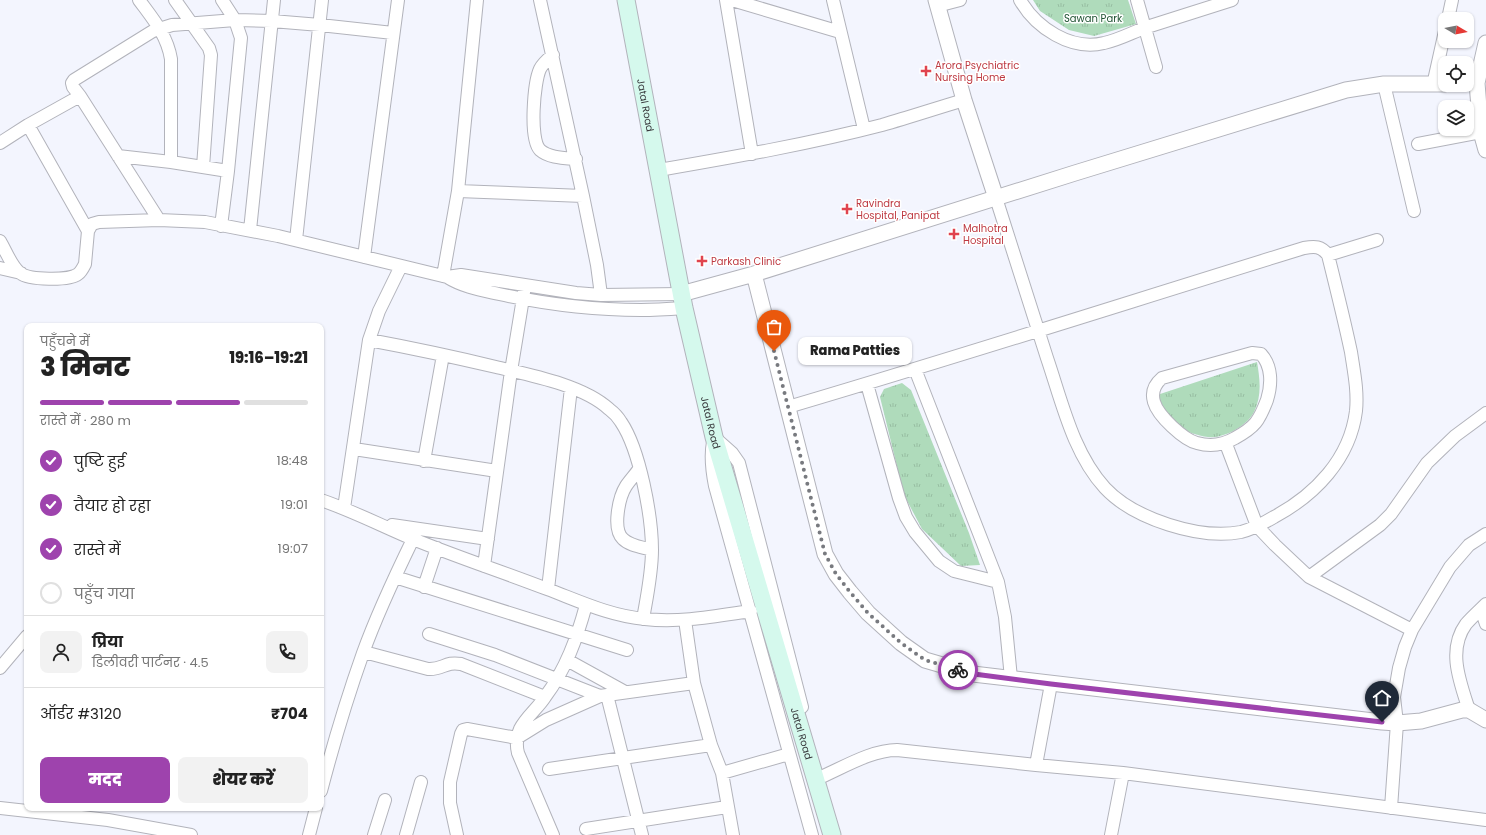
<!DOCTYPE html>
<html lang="hi">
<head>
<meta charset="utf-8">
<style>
	:root { --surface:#fff; --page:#f2f2f2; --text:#222; --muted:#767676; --line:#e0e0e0; --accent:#9e43ad }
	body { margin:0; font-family:Poppins,"Noto Sans Devanagari",sans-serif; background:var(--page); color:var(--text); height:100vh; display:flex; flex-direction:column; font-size:15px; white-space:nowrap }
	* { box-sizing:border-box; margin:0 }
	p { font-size:13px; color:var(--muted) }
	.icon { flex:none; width:22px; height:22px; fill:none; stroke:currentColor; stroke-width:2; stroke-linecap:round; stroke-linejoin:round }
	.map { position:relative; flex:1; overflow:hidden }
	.details { position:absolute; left:24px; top:323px; width:300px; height:488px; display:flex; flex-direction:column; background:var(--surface); border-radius:8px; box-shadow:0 1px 3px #0004 }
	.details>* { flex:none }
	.needle { width:26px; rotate:100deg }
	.buttons { position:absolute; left:1438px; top:12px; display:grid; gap:8px }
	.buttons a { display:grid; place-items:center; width:36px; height:36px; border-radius:8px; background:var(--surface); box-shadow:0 1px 3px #0004; font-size:20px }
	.pin { position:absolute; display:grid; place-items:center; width:34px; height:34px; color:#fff; margin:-41px -17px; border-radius:50% 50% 50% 0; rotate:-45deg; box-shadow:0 0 4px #0007 }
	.pin .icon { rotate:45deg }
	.courier { position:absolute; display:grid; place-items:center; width:40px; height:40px; margin:-20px; border:3px solid #9e43ad; border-radius:50%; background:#fff; color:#222; box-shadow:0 1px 5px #0007 }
	.bubble { position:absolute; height:28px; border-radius:8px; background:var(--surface); box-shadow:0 1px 3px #0004; font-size:13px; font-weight:800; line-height:28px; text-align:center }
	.summary em { font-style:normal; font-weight:800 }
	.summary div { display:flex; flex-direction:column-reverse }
	.summary { display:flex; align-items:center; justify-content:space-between; height:68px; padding:0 16px }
	h1 { font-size:26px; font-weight:800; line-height:30px }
	.bar { display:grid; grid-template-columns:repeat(4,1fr); gap:6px 4px; align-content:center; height:48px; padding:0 16px }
	.bar i { height:5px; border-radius:3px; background:var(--line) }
	.bar .current { background:var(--accent) }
	.bar p { grid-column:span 4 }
	.line { display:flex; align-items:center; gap:10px; padding:0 16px; border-top:1px solid var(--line) }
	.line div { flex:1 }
	.round { display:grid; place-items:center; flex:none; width:42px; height:42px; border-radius:8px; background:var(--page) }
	ol { padding:0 16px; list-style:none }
	li { display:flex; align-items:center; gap:12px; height:44px }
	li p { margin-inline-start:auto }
	li .icon { padding:4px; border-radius:50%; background:var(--accent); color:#fff; stroke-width:4 }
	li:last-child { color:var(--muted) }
	li i { width:22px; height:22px; border:2px solid var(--line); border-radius:50% }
	.action { display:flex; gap:8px; margin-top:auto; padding:8px 16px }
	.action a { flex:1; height:46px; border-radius:8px; background:var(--accent); color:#fff; font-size:16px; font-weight:800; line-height:46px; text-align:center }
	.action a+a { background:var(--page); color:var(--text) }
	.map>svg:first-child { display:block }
	.grass { fill:url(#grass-tufts) }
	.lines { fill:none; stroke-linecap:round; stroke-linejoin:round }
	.minor-casing { stroke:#b2b3bb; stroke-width:14 }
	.tertiary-casing { stroke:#b2b3bb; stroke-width:17 }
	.secondary-casing { stroke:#b2b3bb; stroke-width:19 }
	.minor { stroke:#fff; stroke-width:12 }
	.tertiary { stroke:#fff; stroke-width:15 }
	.secondary { stroke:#d5f9ed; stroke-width:17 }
	.done { stroke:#787a7f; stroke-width:4; stroke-dasharray:0 7.2 }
	.route { stroke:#9e43ad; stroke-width:5 }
	.health-dot { fill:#e0444e; stroke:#fff; stroke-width:1.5 }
	.labels { text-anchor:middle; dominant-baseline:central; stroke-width:3; stroke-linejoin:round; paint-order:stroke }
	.park-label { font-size:10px; fill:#205333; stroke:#fff }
	.health-label { font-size:10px; fill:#be3a42; stroke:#fff; text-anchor:start }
	.street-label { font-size:10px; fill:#36373a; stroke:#fff }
</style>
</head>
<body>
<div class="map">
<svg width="1486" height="835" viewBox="0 0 1486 835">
	<defs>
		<pattern id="grass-tufts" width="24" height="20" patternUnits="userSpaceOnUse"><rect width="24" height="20" fill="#afdbbb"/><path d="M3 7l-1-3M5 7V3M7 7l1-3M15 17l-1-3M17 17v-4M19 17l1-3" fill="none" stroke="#97bda2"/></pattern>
	</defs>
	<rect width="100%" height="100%" fill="#f3f5fe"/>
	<path class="grass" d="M1033 0H1128L1136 24 1094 36 1069 30 1040 11Z
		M1257 362C1260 379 1262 396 1254 412 1247 426 1223 439 1208 437 1198 436 1184 431 1177 425 1169 419 1161 404 1154 396Z
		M902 383 911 390 969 533 980 565 961 566 922 529 904 495 880 397 884 389Z"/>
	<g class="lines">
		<g class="minor-casing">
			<path id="minor" d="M139 0C153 19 167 35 171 59V162
				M175 0 209 48 211 55 203 167
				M540 0 583 196 597 265 601 295
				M726 0 752 154
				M732 0 840 32
				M833 0 864 129
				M1020 0C1036 28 1071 51 1104 43 1119 40 1133 32 1147 27 1175 18 1204 9 1232 0
				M1137 0 1156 67
				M937 6 960 0
				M1448 19 1452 0
				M553 55C548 59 543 63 540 69 534 82 529 139 540 150 549 158 564 158 576 159
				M1384 84 1414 211
				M1433 85 1445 31
				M28 125 88 231
				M0 143 28 125 80 96
				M1418 144 1481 132
				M118 156 171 162 228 171
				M659 170C734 157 809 144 882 125 910 117 937 108 964 100
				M458 191 583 196
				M159 220 80 96 73 87 72 83 74 80 153 31 172 25 235 20 272 21 320 25 393 33
				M221 226 228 171 241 38 235 20 222 0
				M250 230 274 0
				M296 240 322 0
				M0 241C6 251 11 266 20 273 29 280 69 281 78 274 81 272 83 268 85 264L88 231 92 224 99 222 159 220 205 222 278 236 447 277 461 275 576 293 601 295 681 294
				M1328 255 1377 240
				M364 257 398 0
				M0 268 21 273
				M443 276 458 191 477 0
				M447 277C463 287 481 290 499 294 545 304 594 310 641 310 656 310 670 309 684 308
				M369 340C412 348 454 357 496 367 530 375 583 385 609 409 613 412 618 417 621 422 640 450 652 517 652 550 652 573 647 596 643 619
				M1252 353 1261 354C1272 366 1272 384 1267 400 1259 421 1255 427 1235 438 1223 445 1211 447 1197 443 1184 440 1158 416 1154 402 1151 392 1155 384 1162 378Z
				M915 369 998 582 1005 617 1011 678
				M867 384 899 498 906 517 915 532 939 561 954 571 998 582
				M788 407C961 356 1132 301 1304 248 1315 246 1321 246 1328 255 1336 287 1344 319 1351 352 1354 372 1358 391 1356 411 1350 459 1315 495 1274 517 1264 523 1253 529 1241 532 1200 540 1134 519 1105 488 1073 453 1062 402 1047 358 1030 305 1013 252 996 198
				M714 437 732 453 739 463 802 707
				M713 442C710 457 712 471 715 486L812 835
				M1226 444 1257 526 1275 545 1309 577 1412 630
				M354 449 497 471
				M424 461 443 355
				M639 469C635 475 630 480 626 486 619 497 612 529 623 539 630 546 642 547 652 550
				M321 500C353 511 382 526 413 539 457 557 503 572 547 589 579 601 610 616 645 619 680 623 716 616 751 611
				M344 508 369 340 379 311 401 266
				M392 525 488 539
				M484 566 511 371 525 286
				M395 577 627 650
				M1309 577 1380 525 1391 514 1427 463 1455 436 1486 413
				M424 587 437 548
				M548 589 571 388
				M1481 609 1486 624
				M685 620 694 683 711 745 722 773 733 835
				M429 634 495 655 600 696
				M364 652 428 669C443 670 445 661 461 664L545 697
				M567 660 625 692
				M0 668 27 636
				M607 695 642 835
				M1469 710C1460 682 1447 650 1466 624 1472 617 1480 610 1486 604
				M1036 765 1051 684
				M549 769 711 745
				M722 773 789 754
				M821 777C844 767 872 750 897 750L1036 765 1123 773 1486 820
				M321 791C333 745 347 698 363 653 377 614 395 576 413 539
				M0 808 108 820 191 835
				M1391 808 1397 723 1394 697 1399 668 1405 647 1412 630 1450 567 1469 545 1486 534
				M586 829 727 807
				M309 835 316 808
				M374 835 385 800
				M406 835 421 782
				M457 835 450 803V782L461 734 463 730 467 729 517 738 546 720 600 696 694 683
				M553 835 518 753C516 745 517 736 520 729 526 717 538 708 545 697 566 669 577 638 586 605
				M1111 835 1123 773"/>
		</g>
		<g class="tertiary-casing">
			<path id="tertiary" d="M936 0 964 100 996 198
				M1486 43 1477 83 1481 132 1486 150
				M754 274 825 554 836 574 850 592 868 613 901 643 925 660 973 674 1382 722 1397 723 1421 721 1462 710H1469L1486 720
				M681 294 754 274 1075 173 1346 90 1384 84H1445"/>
		</g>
		<g class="secondary-casing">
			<g id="secondary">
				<path id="s1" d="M626 0 684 308 714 437 832 835"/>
			</g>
		</g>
		<use href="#minor" class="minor"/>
		<use href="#tertiary" class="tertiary"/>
		<use href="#secondary" class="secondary"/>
	</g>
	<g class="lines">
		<path class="done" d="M774 351 825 554 836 574 850 592 868 613 901 643 925 660 958 670"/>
		<path class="route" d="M958 670 974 674 1051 684 1382 722"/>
	</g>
	<g class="health-dot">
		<path d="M924 65h4v4h4v4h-4v4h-4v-4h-4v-4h4z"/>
		<path d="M845 203h4v4h4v4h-4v4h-4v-4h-4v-4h4z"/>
		<path d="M952 228h4v4h4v4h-4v4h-4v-4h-4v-4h4z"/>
		<path d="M700 255h4v4h4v4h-4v4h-4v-4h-4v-4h4z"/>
	</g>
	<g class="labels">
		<g class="park-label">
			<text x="1093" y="18">Sawan Park</text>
		</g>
		<g class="health-label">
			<text x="935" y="65">Arora Psychiatric<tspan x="935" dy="12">Nursing Home</tspan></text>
			<text x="856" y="203">Ravindra<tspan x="856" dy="12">Hospital, Panipat</tspan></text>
			<text x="963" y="228">Malhotra<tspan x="963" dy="12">Hospital</tspan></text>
			<text x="711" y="261">Parkash Clinic</text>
		</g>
		<g class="street-label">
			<text stroke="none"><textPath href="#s1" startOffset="107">Jatal Road</textPath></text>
			<text stroke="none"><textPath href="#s1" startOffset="431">Jatal Road</textPath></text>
			<text stroke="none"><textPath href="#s1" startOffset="755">Jatal Road</textPath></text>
		</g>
	</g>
</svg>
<div class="buttons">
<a><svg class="needle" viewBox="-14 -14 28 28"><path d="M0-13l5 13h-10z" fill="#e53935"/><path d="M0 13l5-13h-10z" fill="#767676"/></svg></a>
<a><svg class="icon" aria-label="locate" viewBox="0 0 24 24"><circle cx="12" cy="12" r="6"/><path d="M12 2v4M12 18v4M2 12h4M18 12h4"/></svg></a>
<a><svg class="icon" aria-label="layers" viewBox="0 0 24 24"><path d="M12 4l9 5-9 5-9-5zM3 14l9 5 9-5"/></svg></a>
</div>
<div class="pin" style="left:774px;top:351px;background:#ea580c"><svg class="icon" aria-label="bag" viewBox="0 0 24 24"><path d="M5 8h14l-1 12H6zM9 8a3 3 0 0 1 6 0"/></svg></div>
<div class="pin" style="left:1382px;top:722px;background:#1f2937"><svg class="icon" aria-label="home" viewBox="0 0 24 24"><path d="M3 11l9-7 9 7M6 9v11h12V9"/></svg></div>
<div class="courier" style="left:958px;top:670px"><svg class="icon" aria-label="bike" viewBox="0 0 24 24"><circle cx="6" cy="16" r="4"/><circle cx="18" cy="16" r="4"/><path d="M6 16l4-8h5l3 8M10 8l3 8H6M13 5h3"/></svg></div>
<div class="bubble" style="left:798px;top:337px;width:114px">Rama Patties</div>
<section class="details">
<div class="summary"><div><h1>3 मिनट</h1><p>पहुँचने में</p></div><em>19:16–19:21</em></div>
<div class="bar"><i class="current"></i><i class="current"></i><i class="current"></i><i></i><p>रास्ते में · 280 m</p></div>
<ol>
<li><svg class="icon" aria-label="check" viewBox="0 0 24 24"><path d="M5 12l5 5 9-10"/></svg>पुष्टि हुई<p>18:48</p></li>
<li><svg class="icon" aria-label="check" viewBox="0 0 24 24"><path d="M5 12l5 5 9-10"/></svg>तैयार हो रहा<p>19:01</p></li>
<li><svg class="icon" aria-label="check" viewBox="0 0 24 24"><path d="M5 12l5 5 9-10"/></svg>रास्ते में<p>19:07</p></li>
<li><i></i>पहुँच गया</li>
</ol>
<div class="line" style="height:72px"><a class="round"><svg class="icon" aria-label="person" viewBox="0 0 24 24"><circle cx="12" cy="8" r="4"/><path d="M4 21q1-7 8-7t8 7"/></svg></a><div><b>प्रिया</b><p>डिलीवरी पार्टनर · 4.5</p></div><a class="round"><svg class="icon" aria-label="phone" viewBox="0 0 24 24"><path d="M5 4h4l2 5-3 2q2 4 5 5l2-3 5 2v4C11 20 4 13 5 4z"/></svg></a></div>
<div class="line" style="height:52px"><div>ऑर्डर #3120</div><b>₹704</b></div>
<div class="action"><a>मदद</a><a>शेयर करें</a></div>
</section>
</div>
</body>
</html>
